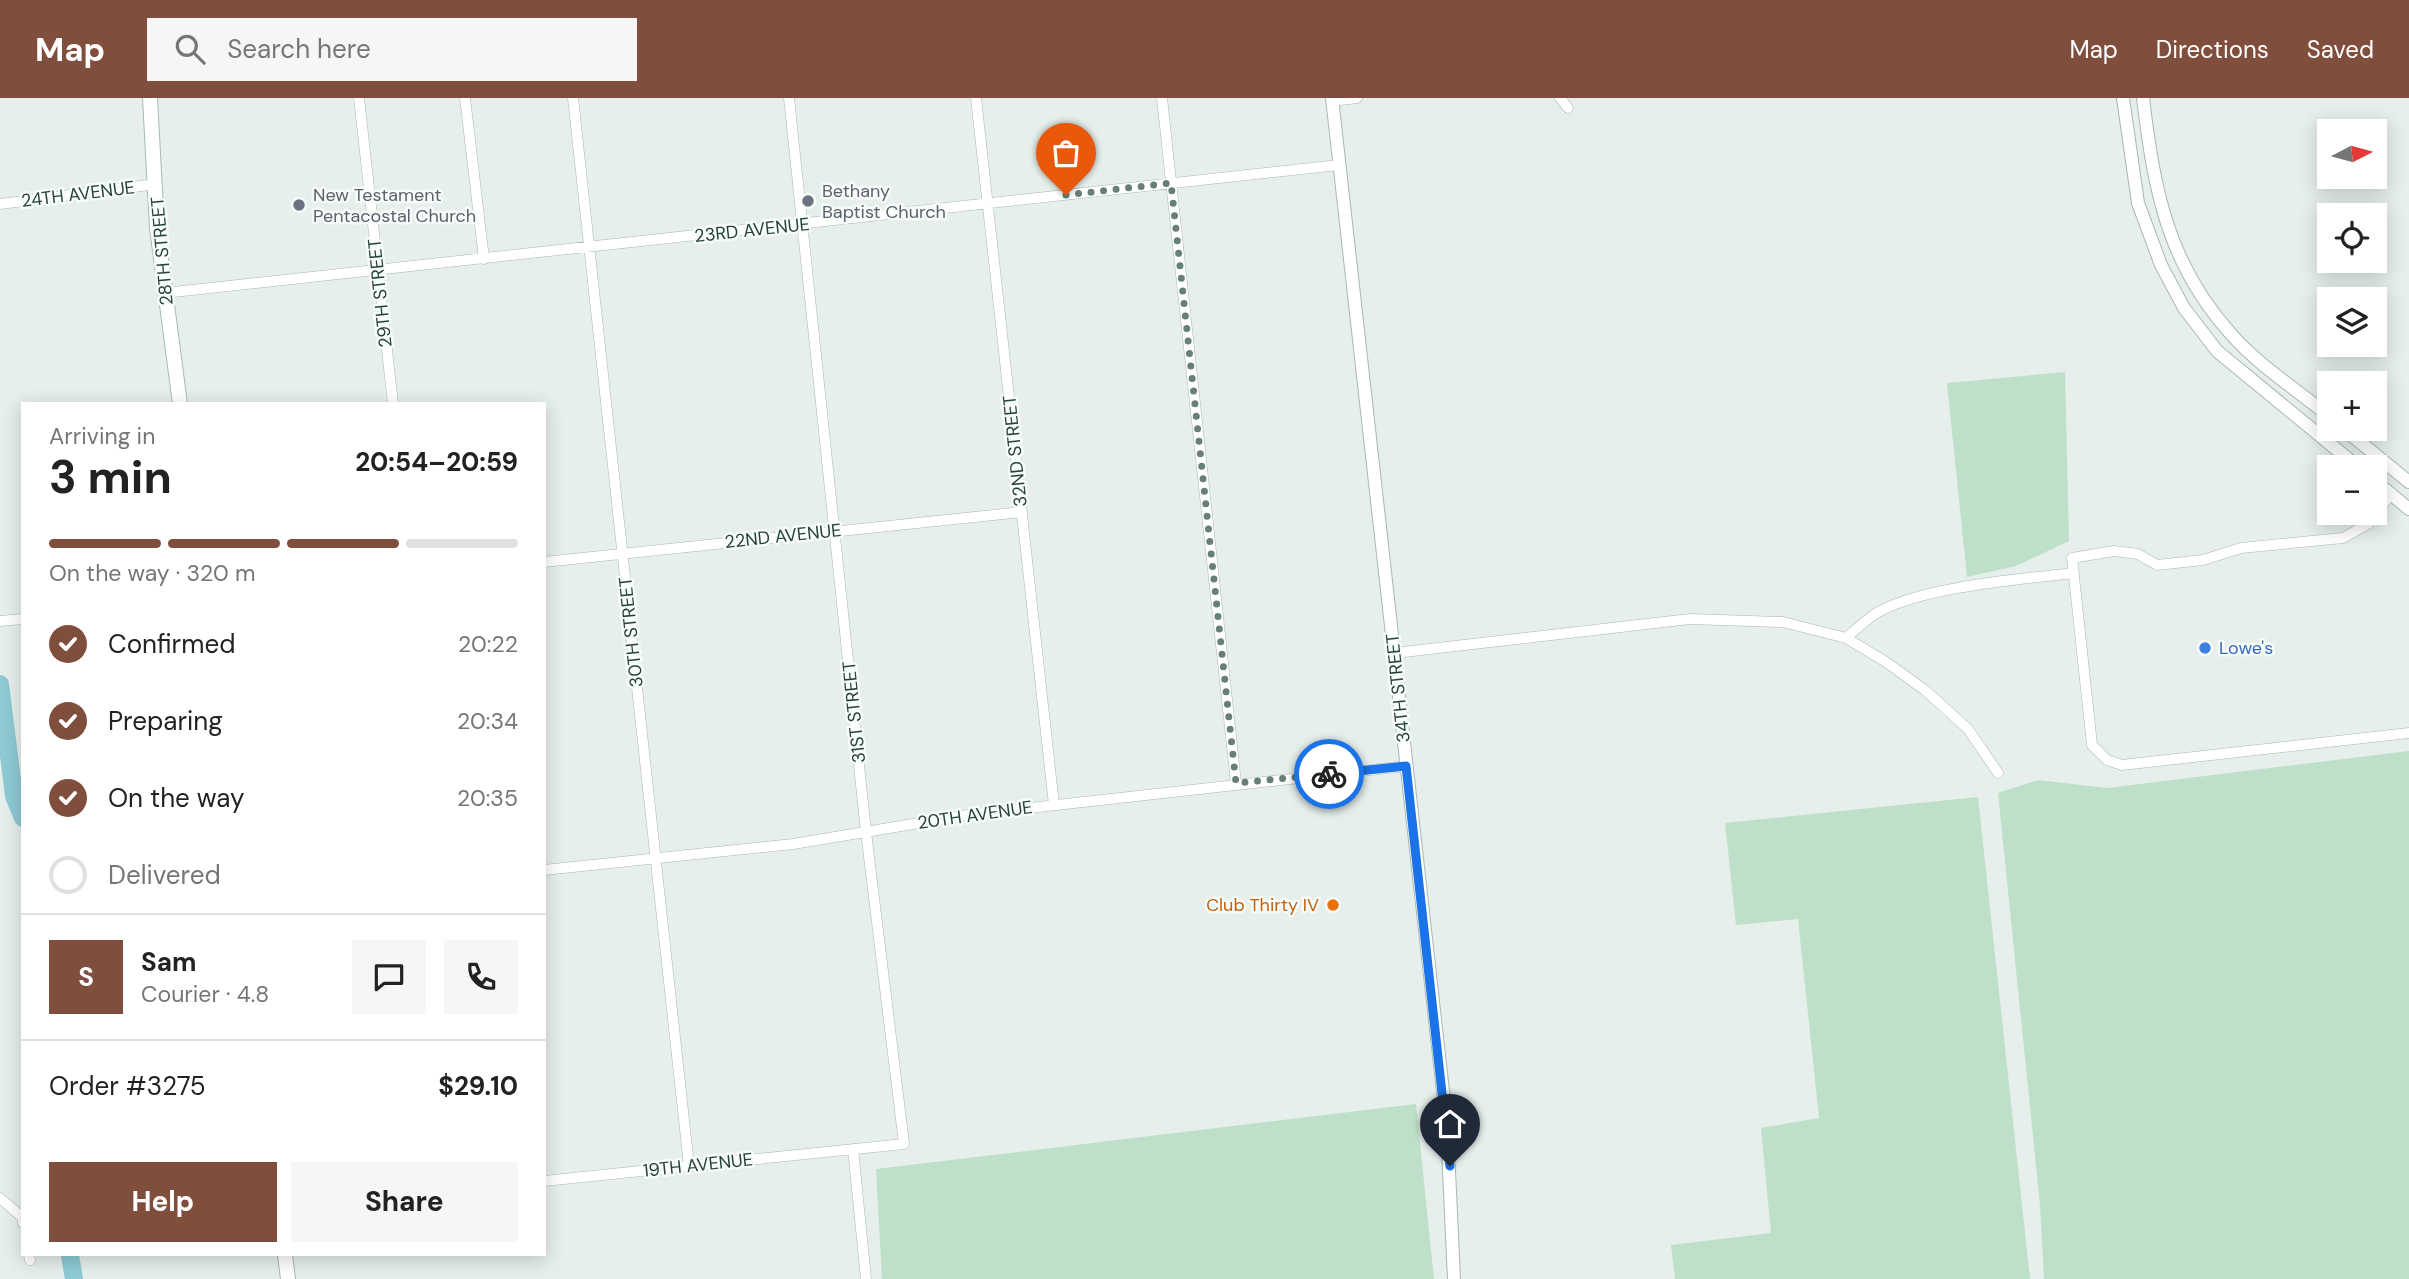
<!DOCTYPE html>
<html lang="en">
<head>
<meta charset="utf-8">
<style>
	:root { --surface:#fff; --page:#f6f6f6; --text:#222; --muted:#767676; --line:#e0e0e0; --accent:#804e3d }
	body { margin:0; font-family:"DM Sans",sans-serif; background:var(--page); color:var(--text); height:100vh; display:flex; flex-direction:column; font-size:26px; white-space:nowrap }
	* { box-sizing:border-box; margin:0 }
	p { font-size:23px; color:var(--muted) }
	.icon { flex:none; width:38px; height:38px; fill:none; stroke:currentColor; stroke-width:2; stroke-linecap:round; stroke-linejoin:round }
	.map { position:relative; flex:1; overflow:hidden }
	.sheet { position:absolute; left:21px; top:304px; width:525px; height:854px; display:flex; flex-direction:column; background:var(--surface); border-radius:0px; box-shadow:0 4px 18px #0003 }
	.sheet>* { flex:none }
	.needle { width:46px; rotate:84deg }
	.fabs { position:absolute; left:2317px; top:21px; display:grid; gap:14px }
	.fabs a { display:grid; place-items:center; width:70px; height:70px; border-radius:0px; background:var(--surface); box-shadow:0 4px 18px #0003; font-size:35px }
	.pin { position:absolute; display:grid; place-items:center; width:60px; height:60px; color:#fff; margin:-72px -30px; border-radius:50% 50% 50% 0; rotate:-45deg; box-shadow:0 0 7px #0007 }
	.pin .icon { rotate:45deg }
	.courier { position:absolute; display:grid; place-items:center; width:70px; height:70px; margin:-35px; border:5px solid #1a73e8; border-radius:50%; background:#fff; color:#222; box-shadow:0 2px 9px #0007 }
	.headline em { font-style:normal; font-weight:700 }
	.headline div { display:flex; flex-direction:column-reverse }
	.headline { display:flex; align-items:center; justify-content:space-between; height:119px; padding:0 28px }
	h1 { font-size:46px; font-weight:700; line-height:52px }
	.bar { display:grid; grid-template-columns:repeat(4,1fr); gap:10px 7px; align-content:center; height:84px; padding:0 28px }
	.bar i { height:9px; border-radius:5px; background:var(--line) }
	.bar .on { background:var(--accent) }
	.bar p { grid-column:span 4 }
	.line { display:flex; align-items:center; gap:18px; padding:0 28px; border-top:2px solid var(--line) }
	.line div { flex:1 }
	.round { display:grid; place-items:center; flex:none; width:74px; height:74px; border-radius:0px; background:var(--page) }
	ol { padding:0 28px; list-style:none }
	li { display:flex; align-items:center; gap:21px; height:77px }
	li p { margin-inline-start:auto }
	li .icon { padding:7px; border-radius:50%; background:var(--accent); color:#fff; stroke-width:4 }
	li:last-child { color:var(--muted) }
	li i { width:38px; height:38px; border:4px solid var(--line); border-radius:50% }
	.button { display:flex; gap:14px; margin-top:auto; padding:14px 28px }
	.button a { flex:1; height:80px; border-radius:0px; background:var(--accent); color:#fff; font-size:28px; font-weight:700; line-height:80px; text-align:center }
	.button a+a { background:var(--page); color:var(--text) }
	header { display:flex; align-items:center; gap:42px; box-sizing:border-box; height:98px; padding:0 35px; background:var(--accent); color:#fff }
	header strong { font-size:33px }
	nav { display:flex; gap:38px; margin-inline-start:auto; font-size:24px }
	.search { width:490px; height:63px; background:var(--page); display:flex; align-items:center; gap:18px; box-sizing:border-box; padding:0 24px; border-radius:0px; color:var(--muted); font-size:26px }
	.map>svg:first-child { display:block }
	.green { fill:#bfe0c8 }
	.lines { fill:none; stroke-linecap:round; stroke-linejoin:round }
	.river { stroke:#8ec9d4; stroke-width:18 }
	.minor-casing { stroke:#a8b8b2; stroke-width:11 }
	.tertiary-casing { stroke:#a8b8b2; stroke-width:14 }
	.secondary-casing { stroke:#a4bbb3; stroke-width:16 }
	.minor { stroke:#fff; stroke-width:10 }
	.tertiary { stroke:#fff; stroke-width:12 }
	.secondary { stroke:#fff; stroke-width:14 }
	.done { stroke:#687f78; stroke-width:7; stroke-dasharray:0 12.6 }
	.route { stroke:#1a73e8; stroke-width:9 }
	.worship-dot { fill:#6b7280; stroke:#f7fbf9; stroke-width:2.5 }
	.shop-dot { fill:#3f7fe0; stroke:#f7fbf9; stroke-width:2.5 }
	.food-dot { fill:#e8710a; stroke:#f7fbf9; stroke-width:2.5 }
	.labels { text-anchor:middle; dominant-baseline:central; stroke-width:5; stroke-linejoin:round; paint-order:stroke }
	.worship-label { font-size:18px; fill:#5b616d; stroke:#f7fbf9; text-anchor:start }
	.street-label { font-size:18px; fill:#24423a; stroke:#f7fbf9 }
	.shop-label { font-size:18px; fill:#366cbe; stroke:#f7fbf9; text-anchor:start }
	.food-label { font-size:18px; fill:#c56008; stroke:#f7fbf9; text-anchor:end }
</style>
</head>
<body>
<header>
<strong>Map</strong>
<div class="search"><svg class="icon" aria-label="search" viewBox="0 0 24 24"><circle cx="10" cy="10" r="6"/><path d="M15 15l6 6"/></svg>Search here</div>
<nav><a>Map</a><a>Directions</a><a>Saved</a></nav>
</header>
<div class="map">
<svg width="2409" height="1181" viewBox="0 0 2409 1181">
	<rect width="100%" height="100%" fill="#e6efeb"/>
	<path class="green" d="M2065 274 2069 443 2016 468 1967 479 1947 285Z
		M2409 653V1181H2044L2040 1107 1998 695 2038 682 2107 690Z
		M1978 699 2030 1181H1675L1671 1147 1771 1135 1761 1030 1819 1020 1798 821 1736 827 1725 725Z
		M1416 1006 1434 1181H882L876 1071Z"/>
	<g class="lines">
		<path class="river" d="M0 586 14 698 23 720
			M70 1157 74 1181"/>
		<g class="minor-casing">
			<path id="minor" d="M359 0 393 306
				M465 0 484 161
				M573 0 689 1068
				M976 0 1054 707
				M1162 0 1236 685
				M1560 0 1568 10
				M1332 3 1357 0
				M0 106 156 86
				M164 195 1339 67
				M2391 396 2368 426 2343 440 2241 450 2203 462 2157 467 2138 456 2114 453 2072 460 2092 647 2107 662 2122 667 2409 635
				M544 464 1022 414
				M0 523 23 521
				M1846 540C1855 532 1865 523 1875 516 1918 489 2021 481 2074 475
				M1395 555 1690 521 1783 524 1846 540 1886 564 1926 593 1968 631 1998 675
				M544 772 793 746 967 717 1406 668
				M853 1051 866 1181
				M544 1083 904 1046 866 734 789 0
				M0 1100 22 1119 23 1125
				M29 1157 30 1162"/>
		</g>
		<g class="tertiary-casing">
			<path id="tertiary" d="M1332 0 1447 1029 1454 1181
				M2123 0 2138 105 2161 167 2184 210 2217 253 2358 369
				M2143 0C2154 91 2167 165 2231 236 2258 267 2297 292 2329 318
				M2344 331 2409 384
				M2375 383 2409 411"/>
		</g>
		<g class="secondary-casing">
			<path id="secondary" d="M150 0 157 130 180 306
				M285 1157 288 1181"/>
		</g>
		<use href="#minor" class="minor"/>
		<use href="#tertiary" class="tertiary"/>
		<use href="#secondary" class="secondary"/>
	</g>
	<g class="lines">
		<path class="done" d="M1066 97 1171 85 1236 685 1329 676"/>
		<path class="route" d="M1329 676 1406 668 1450 1068"/>
	</g>
	<g class="worship-dot">
		<circle cx="808" cy="103" r="7"/>
		<circle cx="299" cy="107" r="7"/>
	</g>
	<circle class="shop-dot" cx="2205" cy="550" r="7"/>
	<circle class="food-dot" cx="1333" cy="807" r="7"/>
	<g class="labels">
		<g class="worship-label">
			<text x="822" y="93">Bethany<tspan x="822" dy="21">Baptist Church</tspan></text>
			<text x="313" y="97">New Testament<tspan x="313" dy="21">Pentacostal Church</tspan></text>
		</g>
		<g class="street-label">
			<text transform="translate(78 96) rotate(-7)">24TH AVENUE</text>
			<text transform="translate(752 132) rotate(-6)">23RD AVENUE</text>
			<text transform="translate(162 153) rotate(-95)">28TH STREET</text>
			<text transform="translate(380 195) rotate(-96)">29TH STREET</text>
			<text transform="translate(1015 353) rotate(-96)">32ND STREET</text>
			<text transform="translate(783 438) rotate(-6)">22ND AVENUE</text>
			<text transform="translate(631 534) rotate(-96)">30TH STREET</text>
			<text transform="translate(1398 590) rotate(-96)">34TH STREET</text>
			<text transform="translate(854 614) rotate(-96)">31ST STREET</text>
			<text transform="translate(975 717) rotate(-8)">20TH AVENUE</text>
			<text transform="translate(698 1067) rotate(-6)">19TH AVENUE</text>
		</g>
		<g class="shop-label">
			<text x="2219" y="550">Lowe's</text>
		</g>
		<g class="food-label">
			<text x="1319" y="807">Club Thirty IV</text>
		</g>
	</g>
</svg>
<div class="fabs">
<a><svg class="needle" viewBox="-14 -14 28 28"><path d="M0-13l5 13h-10z" fill="#e53935"/><path d="M0 13l5-13h-10z" fill="#767676"/></svg></a>
<a><svg class="icon" aria-label="locate" viewBox="0 0 24 24"><circle cx="12" cy="12" r="6"/><path d="M12 2v4M12 18v4M2 12h4M18 12h4"/></svg></a>
<a><svg class="icon" aria-label="layers" viewBox="0 0 24 24"><path d="M12 4l9 5-9 5-9-5zM3 14l9 5 9-5"/></svg></a>
<a>+</a>
<a>−</a>
</div>
<div class="pin" style="left:1066px;top:97px;background:#ea580c"><svg class="icon" aria-label="bag" viewBox="0 0 24 24"><path d="M5 8h14l-1 12H6zM9 8a3 3 0 0 1 6 0"/></svg></div>
<div class="pin" style="left:1450px;top:1068px;background:#1f2937"><svg class="icon" aria-label="home" viewBox="0 0 24 24"><path d="M3 11l9-7 9 7M6 9v11h12V9"/></svg></div>
<div class="courier" style="left:1329px;top:676px"><svg class="icon" aria-label="bike" viewBox="0 0 24 24"><circle cx="6" cy="16" r="4"/><circle cx="18" cy="16" r="4"/><path d="M6 16l4-8h5l3 8M10 8l3 8H6M13 5h3"/></svg></div>
<section class="sheet">
<div class="headline"><div><h1>3 min</h1><p>Arriving in</p></div><em>20:54–20:59</em></div>
<div class="bar"><i class="on"></i><i class="on"></i><i class="on"></i><i></i><p>On the way · 320 m</p></div>
<ol>
<li><svg class="icon" aria-label="check" viewBox="0 0 24 24"><path d="M5 12l5 5 9-10"/></svg>Confirmed<p>20:22</p></li>
<li><svg class="icon" aria-label="check" viewBox="0 0 24 24"><path d="M5 12l5 5 9-10"/></svg>Preparing<p>20:34</p></li>
<li><svg class="icon" aria-label="check" viewBox="0 0 24 24"><path d="M5 12l5 5 9-10"/></svg>On the way<p>20:35</p></li>
<li><i></i>Delivered</li>
</ol>
<div class="line" style="height:126px"><b class="round" style="background:var(--accent);color:#fff">S</b><div><b>Sam</b><p>Courier · 4.8</p></div><a class="round"><svg class="icon" aria-label="chat" viewBox="0 0 24 24"><path d="M4 5h16v11H9l-5 4z"/></svg></a><a class="round"><svg class="icon" aria-label="phone" viewBox="0 0 24 24"><path d="M5 4h4l2 5-3 2q2 4 5 5l2-3 5 2v4C11 20 4 13 5 4z"/></svg></a></div>
<div class="line" style="height:91px"><div>Order #3275</div><b>$29.10</b></div>
<div class="button"><a>Help</a><a>Share</a></div>
</section>
</div>
</body>
</html>
